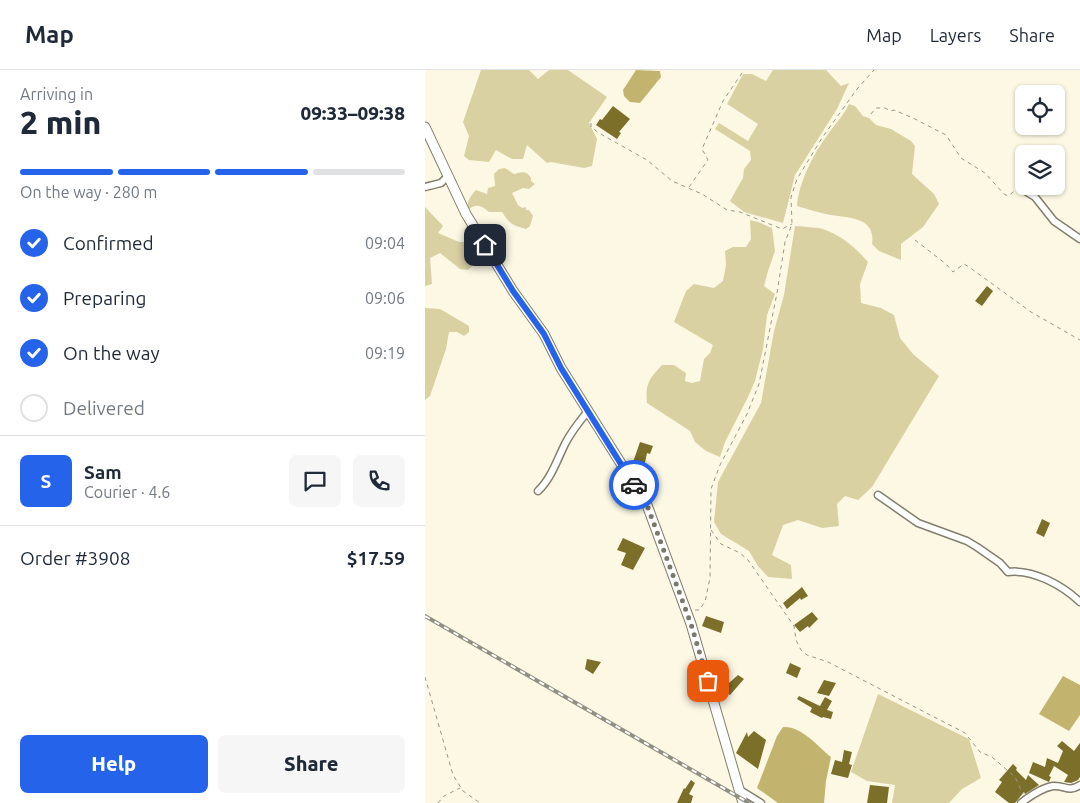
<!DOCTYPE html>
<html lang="en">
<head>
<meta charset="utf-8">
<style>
	:root { --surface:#fff; --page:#f6f6f7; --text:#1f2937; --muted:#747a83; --line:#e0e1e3; --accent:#2563eb }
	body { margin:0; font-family:Ubuntu,sans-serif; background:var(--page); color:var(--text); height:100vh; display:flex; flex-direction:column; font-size:19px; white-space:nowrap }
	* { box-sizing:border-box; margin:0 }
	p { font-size:16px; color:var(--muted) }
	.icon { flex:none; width:28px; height:28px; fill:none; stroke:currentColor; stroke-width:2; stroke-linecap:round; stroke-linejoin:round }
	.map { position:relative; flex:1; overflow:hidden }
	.panel { display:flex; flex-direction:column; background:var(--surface); width:425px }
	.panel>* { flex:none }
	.buttons { position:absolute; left:590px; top:15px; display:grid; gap:10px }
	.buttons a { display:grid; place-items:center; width:50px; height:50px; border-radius:8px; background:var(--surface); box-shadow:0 1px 4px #0004; font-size:25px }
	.pin { position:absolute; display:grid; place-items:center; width:42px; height:42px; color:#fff; margin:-21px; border-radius:10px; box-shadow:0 2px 8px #0006 }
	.courier { position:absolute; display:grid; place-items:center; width:50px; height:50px; margin:-25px; border:4px solid #2563eb; border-radius:50%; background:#fff; color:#222; box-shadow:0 1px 6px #0007 }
	.headline em { font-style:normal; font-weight:800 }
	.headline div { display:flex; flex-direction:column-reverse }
	.headline { display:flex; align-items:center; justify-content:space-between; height:85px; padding:0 20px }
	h1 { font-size:32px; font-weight:800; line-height:38px }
	.bar { display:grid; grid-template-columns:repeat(4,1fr); gap:8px 5px; align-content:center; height:60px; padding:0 20px }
	.bar i { height:6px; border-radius:4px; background:var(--line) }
	.bar .selected { background:var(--accent) }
	.bar p { grid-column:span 4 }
	.line { display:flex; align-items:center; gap:12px; padding:0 20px; border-top:1px solid var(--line) }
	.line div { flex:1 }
	.round { display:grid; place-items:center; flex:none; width:52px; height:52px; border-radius:8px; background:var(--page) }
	ol { padding:0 20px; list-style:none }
	li { display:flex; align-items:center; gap:15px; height:55px }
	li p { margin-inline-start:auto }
	li .icon { padding:5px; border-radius:50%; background:var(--accent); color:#fff; stroke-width:4 }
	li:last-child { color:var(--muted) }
	li i { width:28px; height:28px; border:2px solid var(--line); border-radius:50% }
	.button { display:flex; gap:10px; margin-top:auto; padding:10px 20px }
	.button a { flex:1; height:58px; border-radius:8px; background:var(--accent); color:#fff; font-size:20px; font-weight:800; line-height:58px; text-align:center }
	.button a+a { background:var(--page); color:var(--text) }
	header { display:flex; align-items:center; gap:30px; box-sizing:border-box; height:70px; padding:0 25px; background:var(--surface); border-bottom:1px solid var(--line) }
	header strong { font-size:24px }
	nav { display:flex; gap:28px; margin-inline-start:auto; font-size:18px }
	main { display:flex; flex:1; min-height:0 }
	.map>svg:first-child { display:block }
	.green { fill:#dad1a2 }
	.water { fill:#c2b46f }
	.building { fill:#7c6f2a }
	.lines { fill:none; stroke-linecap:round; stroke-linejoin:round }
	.minor-casing { stroke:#837f6e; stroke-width:9 }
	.secondary-casing { stroke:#837f6e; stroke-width:11 }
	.path { stroke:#989688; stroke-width:1; stroke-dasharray:4 4; stroke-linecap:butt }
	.minor { stroke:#fff; stroke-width:6 }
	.secondary { stroke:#fff; stroke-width:9 }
	.rail-casing { stroke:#918f81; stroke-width:4 }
	.rail { stroke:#fff; stroke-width:2; stroke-dasharray:5.5; stroke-linecap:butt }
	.done { stroke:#7b796d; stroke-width:5; stroke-dasharray:0 9 }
	.route { stroke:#2563eb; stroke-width:6 }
</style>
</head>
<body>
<header>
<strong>Map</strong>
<nav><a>Map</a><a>Layers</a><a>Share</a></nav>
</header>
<main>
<section class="panel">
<div class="headline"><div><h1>2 min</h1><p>Arriving in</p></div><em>09:33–09:38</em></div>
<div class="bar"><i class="selected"></i><i class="selected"></i><i class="selected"></i><i></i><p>On the way · 280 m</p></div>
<ol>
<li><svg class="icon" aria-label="check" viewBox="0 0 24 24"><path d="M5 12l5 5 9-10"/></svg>Confirmed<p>09:04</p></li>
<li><svg class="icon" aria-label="check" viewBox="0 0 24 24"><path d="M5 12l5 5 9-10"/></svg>Preparing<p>09:06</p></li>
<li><svg class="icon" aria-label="check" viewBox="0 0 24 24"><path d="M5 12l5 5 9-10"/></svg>On the way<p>09:19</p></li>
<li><i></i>Delivered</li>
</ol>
<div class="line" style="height:90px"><b class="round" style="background:var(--accent);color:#fff">S</b><div><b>Sam</b><p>Courier · 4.6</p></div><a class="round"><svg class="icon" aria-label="chat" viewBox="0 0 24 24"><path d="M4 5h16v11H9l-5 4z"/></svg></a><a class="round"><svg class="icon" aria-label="phone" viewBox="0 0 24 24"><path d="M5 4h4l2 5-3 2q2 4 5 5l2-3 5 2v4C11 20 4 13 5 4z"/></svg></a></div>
<div class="line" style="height:65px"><div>Order #3908</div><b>$17.59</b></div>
<div class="button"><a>Help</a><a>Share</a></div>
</section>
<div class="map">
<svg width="655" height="733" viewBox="0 0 655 733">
	<rect width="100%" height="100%" fill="#fcf8e4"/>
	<path class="green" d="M56 0H104L113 9 124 0H143L182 27 164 53 172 69 167 96 159 98 126 92 122 93 102 75 98 89H87L71 80 64 92 44 90 39 86 44 66 38 52Z
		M348 0H401L416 16 424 13 412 39 370 105 358 153 319 142 305 131 318 108 319 99 326 90 325 81 290 59 294 53 323 71 333 54 302 34 318 4H327L341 11Z
		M424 34 430 36 438 46 444 48 451 55 466 59 486 71 490 76 487 104 509 124 514 134 498 157 476 174V190L454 181 447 174C451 148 426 148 406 145 395 143 383 139 372 136 374 111 389 83 404 63 411 53 419 45 424 34Z
		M80 98 89 104C97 102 101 100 106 108V111L110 114 104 119 98 118 87 123 93 135 97 138 101 137V140H104L108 146 105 156 101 159C86 155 85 154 77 142H64C57 136 52 133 44 139 40 133 47 124 51 120L62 124 63 118 70 116 69 104 74 99Z
		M0 137 18 156 13 163 34 172H44L54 190 43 200 35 199 15 183 5 188 7 214 0 216Z
		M325 150 333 152 347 158 350 181 343 201 339 216 350 224 342 245 338 279 330 311 323 327 300 372 295 387 281 381 270 372 265 361 222 333C220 314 224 309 237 295H249L261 303 260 311 267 313 275 311 279 289 285 283 288 275 249 252 261 221 269 214 289 218 298 211 301 195 300 181 308 177H321L326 169Z
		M370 156C379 157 390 157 398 159 416 165 431 178 443 192L435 214 436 233 456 238 469 245 475 268 488 284 514 306 447 417 433 430 420 426 412 434 414 456 397 458 373 450 358 455 347 485 366 495 367 509 343 507 333 496 324 481 296 464 289 452 293 412 336 333 349 261 359 225Z
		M0 238 15 239 44 256V262L39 266 32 262H24L21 279 5 326 0 330Z
		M453 624 544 669 556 708 537 719 524 733H467L470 715 442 711 426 702Z"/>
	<path class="water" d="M211 0 235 1 236 7 215 33 205 32 199 26 198 20Z
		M638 606 655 615V645L644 661 614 644Z
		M358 657C377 656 392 676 406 687L401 711 399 733H353L332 718 352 666Z"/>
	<path class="building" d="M188 36 205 49 194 62 196 63 192 69 171 55 175 49 177 50Z
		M562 216 568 221 557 236 550 231Z
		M215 372 228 376 225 384 222 383 218 402 206 398Z
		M617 449 625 453 619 467 611 463Z
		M198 468 220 478 208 500 196 495 201 483 192 480Z
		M377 517 383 526 376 530 375 528 362 539 358 533Z
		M387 542 393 549 384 558 383 556 375 562 369 555Z
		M281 546 299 552 296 563 277 556Z
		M162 589 176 592 168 604 160 599Z
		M365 593 376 598 372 608 361 603Z
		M313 605 319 609 305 625 296 620Z
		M399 610 411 613 404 626 392 623Z
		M374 626 395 636 400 627 407 631 402 640 408 642 406 649 398 647 397 648 385 642 387 638 372 629Z
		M329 661 341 670 333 699 311 683 322 662 323 667Z
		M637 671 649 681 655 673V707L653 710 646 713 639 712 643 705 629 696 624 706 626 707 624 712 604 703 608 692 620 697 622 688 633 693 638 681 632 676Z
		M419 680 427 682 424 694 427 695 423 708 406 704 410 690 417 692Z
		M588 694 592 698 591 700 601 710 603 705 614 715 600 724 599 722 590 733H584L570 722 577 712 574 710Z
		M266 710 270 713 264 724 268 726 266 733H252L259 718 260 719Z
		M445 715 464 717 462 733H442Z"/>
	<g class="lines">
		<g class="minor-casing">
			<path id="minor" d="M0 117 16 113 23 106
				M597 119 610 127 629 151 655 169
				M113 421C126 409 132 390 140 374 146 362 154 352 163 341
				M453 425 493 453 542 471 552 477 575 493 583 502C608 499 637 515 655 532
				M315 720 336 733
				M596 733C605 726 616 718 628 716 641 715 642 723 655 715"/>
		</g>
		<g class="secondary-casing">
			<path id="secondary" d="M0 57 41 144 88 221 119 264 136 298 222 435 266 554 318 733"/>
		</g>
		<path class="path" d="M446 44 451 38H460L466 41 469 40 488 48 521 65 536 88 560 103 579 124 583 126 591 120
			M166 53V57L174 63 222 90 247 111 277 124 302 140 315 142 357 159 367 154
			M264 117 283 90 277 79 298 31 319 0
			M490 170 521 194 528 202 539 194 544 197 606 242 655 270
			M286 460 296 474 315 483 323 490 369 556 371 570 376 580 382 585 403 592 540 663 555 682 567 687 590 707 598 724
			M270 540H274L280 532 285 508 286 419 295 395 322 344 334 314 352 223 360 172 367 154 366 127 372 109 397 68 432 19 449 0
			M0 607 28 705 38 721 55 733
			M13 733 19 726 35 718"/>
		<use href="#minor" class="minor"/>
		<use href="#secondary" class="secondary"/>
		<g class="rail-casing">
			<path id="rail" d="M0 546 324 733"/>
		</g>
		<use href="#rail" class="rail"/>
	</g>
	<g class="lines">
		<path class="done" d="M209 415 222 435 266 554 283 611"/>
		<path class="route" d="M60 175 88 221 119 264 136 298 209 415"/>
	</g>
</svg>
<div class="buttons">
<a><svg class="icon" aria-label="locate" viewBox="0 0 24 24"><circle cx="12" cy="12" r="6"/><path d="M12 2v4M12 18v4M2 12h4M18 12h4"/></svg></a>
<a><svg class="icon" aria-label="layers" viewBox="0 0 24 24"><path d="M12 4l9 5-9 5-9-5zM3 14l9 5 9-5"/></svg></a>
</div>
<div class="pin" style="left:283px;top:611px;background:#ea580c"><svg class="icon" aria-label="bag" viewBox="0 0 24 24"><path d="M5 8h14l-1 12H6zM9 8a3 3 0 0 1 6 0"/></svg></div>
<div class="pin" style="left:60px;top:175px;background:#1f2937"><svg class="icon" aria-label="home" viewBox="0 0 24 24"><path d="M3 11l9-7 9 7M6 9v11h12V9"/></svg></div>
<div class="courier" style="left:209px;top:415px"><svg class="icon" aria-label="car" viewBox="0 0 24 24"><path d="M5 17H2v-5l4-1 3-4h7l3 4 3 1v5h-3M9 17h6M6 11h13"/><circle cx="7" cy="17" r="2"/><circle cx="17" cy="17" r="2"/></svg></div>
</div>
</main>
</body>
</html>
